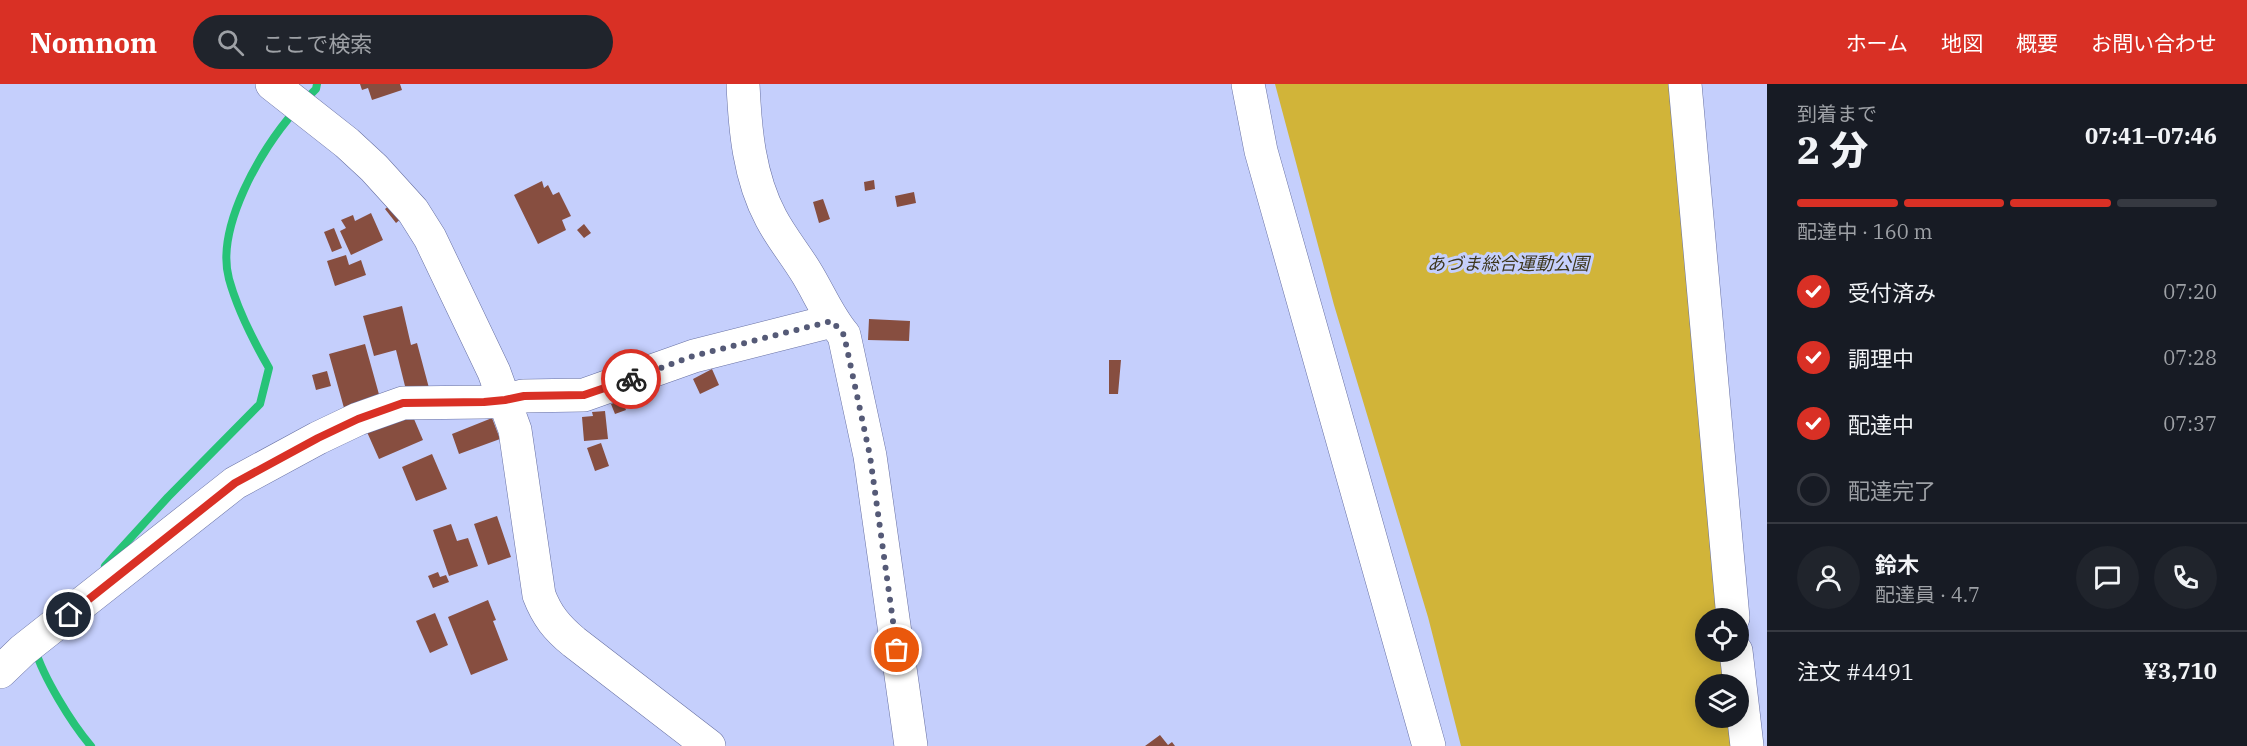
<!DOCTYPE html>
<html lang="ja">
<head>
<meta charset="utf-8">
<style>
	:root { --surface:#171b24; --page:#20242c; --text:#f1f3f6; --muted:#9ea1a6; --line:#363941; --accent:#d93025 }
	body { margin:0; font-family:"IBM Plex Serif","Noto Sans JP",serif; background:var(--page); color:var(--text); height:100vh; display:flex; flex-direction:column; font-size:22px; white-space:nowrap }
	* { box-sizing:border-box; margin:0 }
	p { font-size:20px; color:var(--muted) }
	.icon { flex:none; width:33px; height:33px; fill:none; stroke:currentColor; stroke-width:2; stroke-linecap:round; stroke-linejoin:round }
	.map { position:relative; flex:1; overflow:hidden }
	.panel { display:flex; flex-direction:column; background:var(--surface); width:480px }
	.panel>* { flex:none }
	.controls { position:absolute; left:1695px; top:524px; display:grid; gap:12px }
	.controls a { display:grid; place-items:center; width:54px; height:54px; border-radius:50%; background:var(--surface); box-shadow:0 3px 15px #0003; font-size:30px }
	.pin { position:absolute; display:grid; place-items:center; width:51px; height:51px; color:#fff; margin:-26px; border:3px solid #fff; border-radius:50%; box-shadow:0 2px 6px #0007 }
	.courier { position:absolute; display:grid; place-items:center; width:60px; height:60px; margin:-30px; border:4px solid #d93025; border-radius:50%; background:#fff; color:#222; box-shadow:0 2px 8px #0007 }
	.headline em { font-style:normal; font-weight:800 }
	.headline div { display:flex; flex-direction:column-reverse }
	.headline { display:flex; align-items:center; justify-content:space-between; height:102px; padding:0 30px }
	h1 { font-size:39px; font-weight:800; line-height:45px }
	.bar { display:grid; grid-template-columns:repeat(4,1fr); gap:9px 6px; align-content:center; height:72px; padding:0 30px }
	.bar i { height:8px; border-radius:4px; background:var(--line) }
	.bar .active { background:var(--accent) }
	.bar p { grid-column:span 4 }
	.line { display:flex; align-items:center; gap:15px; padding:0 30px; border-top:2px solid var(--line) }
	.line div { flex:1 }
	.round { display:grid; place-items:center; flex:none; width:63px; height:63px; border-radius:32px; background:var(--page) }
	ol { padding:0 30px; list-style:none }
	li { display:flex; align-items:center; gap:18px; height:66px }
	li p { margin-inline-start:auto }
	li .icon { padding:6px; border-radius:50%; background:var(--accent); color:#fff; stroke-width:4 }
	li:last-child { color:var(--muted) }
	li i { width:33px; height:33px; border:3px solid var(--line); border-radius:50% }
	header { display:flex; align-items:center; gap:36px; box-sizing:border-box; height:84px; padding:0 30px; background:var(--accent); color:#fff }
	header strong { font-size:28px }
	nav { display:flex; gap:33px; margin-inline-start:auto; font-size:21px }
	.search { width:420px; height:54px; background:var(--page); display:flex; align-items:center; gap:15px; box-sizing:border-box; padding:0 21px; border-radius:33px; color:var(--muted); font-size:22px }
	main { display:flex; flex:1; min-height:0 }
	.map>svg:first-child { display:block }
	.green { fill:#d1b439 }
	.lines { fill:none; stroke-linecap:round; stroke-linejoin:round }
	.stream { stroke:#27c377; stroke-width:8 }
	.building { fill:#874e40 }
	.minor-casing { stroke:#6770a3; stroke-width:34 }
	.minor { stroke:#fff; stroke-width:33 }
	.done { stroke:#555a77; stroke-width:6; stroke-dasharray:0 10.8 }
	.route { stroke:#d93025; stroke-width:8 }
	.labels { text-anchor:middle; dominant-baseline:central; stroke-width:6; stroke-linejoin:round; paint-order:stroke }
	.park-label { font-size:18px; font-style:italic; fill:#3d371e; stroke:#c5cffc }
</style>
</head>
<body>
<header>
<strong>Nomnom</strong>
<div class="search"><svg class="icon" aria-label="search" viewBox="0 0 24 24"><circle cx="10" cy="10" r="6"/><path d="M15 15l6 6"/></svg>ここで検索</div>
<nav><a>ホーム</a><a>地図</a><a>概要</a><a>お問い合わせ</a></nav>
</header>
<main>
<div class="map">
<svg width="1767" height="662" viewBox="0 0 1767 662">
	<rect width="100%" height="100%" fill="#c5cffc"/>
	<path class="green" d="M1275 0H1670L1720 534H1706V567H1723L1726 600H1706V633H1730L1733 662H1461L1428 533 1334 221Z"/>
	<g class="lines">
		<path class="stream" d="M304 17 316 5 317 0
			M105 482 168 413 260 320 269 284C254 258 237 224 229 195 215 144 261 65 294 28
			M35 565C43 593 72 640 91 662"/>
	</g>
	<path class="building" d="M360 0H400L402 6 372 16 368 4 362 6Z
		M874 96 875 105 865 107 864 98Z
		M542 97 544 104 548 101 553 111 559 108 571 132 562 136 566 146 538 160 514 111Z
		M914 108 916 119 897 123 895 112Z
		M823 115 830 135 819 139 813 118Z
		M392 119 403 133 396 139 385 125Z
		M371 129 383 156 351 171 340 147 346 144 341 136 353 131 355 137Z
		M584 140 591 149 584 154 577 146Z
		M334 144 342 164 332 168 324 148Z
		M346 171 349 181 361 176 366 191 335 202 327 177Z
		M402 222 411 261 417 259 429 304 407 310 396 266 374 272 363 232Z
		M869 235 910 237 909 257 868 256Z
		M365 260 380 314 344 324 329 270Z
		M1109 276H1121L1118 310H1109Z
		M712 285 719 301 700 310 693 295Z
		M327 287 331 302 316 306 312 291Z
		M622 316 626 326 615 330 611 320Z
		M605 327 608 355 584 357 582 333 593 332 592 328Z
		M411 328 423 356 379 375 367 348Z
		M492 334 500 355 459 370 452 350Z
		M601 359 609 382 595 387 587 364Z
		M432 370 447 405 416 417 402 383Z
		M497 432 511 473 488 481 474 440Z
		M451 440 457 457 468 454 478 482 449 492 433 446Z
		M438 488 440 493 446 491 449 498 433 504 428 492Z
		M488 516 496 536 493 537 508 576 471 591 448 533Z
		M435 529 448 561 430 569 416 537Z
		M1160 651 1168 661 1172 658 1175 662H1145Z"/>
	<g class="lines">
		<g class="minor-casing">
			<path id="minor" d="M272 0 347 59 374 84 413 127 430 154 494 288 515 346 539 511C547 532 557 544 574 558L709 662
				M743 0C745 45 749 93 771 134 781 153 795 170 806 188 819 209 828 232 844 251L870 372 911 662
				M1248 0 1261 67 1429 662
				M1685 0 1733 534
				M1736 567 1747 662
				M0 588 23 566 235 399 318 354 358 335 403 319 484 318 505 317 523 312 584 311 694 272 832 237"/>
		</g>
		<use href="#minor" class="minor"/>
	</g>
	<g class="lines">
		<path class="done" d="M631 295 693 272 832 237 844 251 870 372 897 566"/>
		<path class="route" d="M69 531 235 399 318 354 358 335 403 319 484 318 505 316 524 312 584 311 631 295"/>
	</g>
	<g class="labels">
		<g class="park-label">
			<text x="1508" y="179">あづま総合運動公園</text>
		</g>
	</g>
</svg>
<div class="controls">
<a><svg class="icon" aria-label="locate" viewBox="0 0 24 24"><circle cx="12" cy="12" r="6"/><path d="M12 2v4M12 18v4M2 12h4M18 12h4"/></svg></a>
<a><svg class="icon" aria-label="layers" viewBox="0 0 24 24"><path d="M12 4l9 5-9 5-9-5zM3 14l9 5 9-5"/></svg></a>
</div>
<div class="pin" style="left:897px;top:566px;background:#ea580c"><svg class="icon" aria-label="bag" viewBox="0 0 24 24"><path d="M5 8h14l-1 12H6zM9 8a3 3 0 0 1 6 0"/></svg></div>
<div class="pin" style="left:69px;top:531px;background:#1f2937"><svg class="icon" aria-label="home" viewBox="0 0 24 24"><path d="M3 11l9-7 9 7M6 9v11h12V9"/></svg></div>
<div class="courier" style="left:631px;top:295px"><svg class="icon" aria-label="bike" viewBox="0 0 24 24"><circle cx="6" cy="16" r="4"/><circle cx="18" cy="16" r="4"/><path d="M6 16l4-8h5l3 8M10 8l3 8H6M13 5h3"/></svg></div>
</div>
<section class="panel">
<div class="headline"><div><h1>2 分</h1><p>到着まで</p></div><em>07:41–07:46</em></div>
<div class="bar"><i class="active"></i><i class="active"></i><i class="active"></i><i></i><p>配達中 · 160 m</p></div>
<ol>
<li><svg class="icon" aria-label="check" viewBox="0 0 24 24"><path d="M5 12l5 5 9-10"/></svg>受付済み<p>07:20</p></li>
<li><svg class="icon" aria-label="check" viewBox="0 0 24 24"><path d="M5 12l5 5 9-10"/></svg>調理中<p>07:28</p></li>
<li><svg class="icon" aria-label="check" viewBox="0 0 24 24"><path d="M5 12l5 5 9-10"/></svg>配達中<p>07:37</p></li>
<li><i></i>配達完了</li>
</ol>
<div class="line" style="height:108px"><a class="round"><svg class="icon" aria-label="person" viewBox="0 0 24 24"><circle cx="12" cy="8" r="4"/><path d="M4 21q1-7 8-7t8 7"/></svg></a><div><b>鈴木</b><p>配達員 · 4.7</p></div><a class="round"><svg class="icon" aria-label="chat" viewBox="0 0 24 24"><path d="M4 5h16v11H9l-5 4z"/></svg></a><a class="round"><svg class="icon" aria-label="phone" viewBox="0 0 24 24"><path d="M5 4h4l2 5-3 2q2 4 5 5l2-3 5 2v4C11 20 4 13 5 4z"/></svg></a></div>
<div class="line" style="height:78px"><div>注文 #4491</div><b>¥3,710</b></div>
</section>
</main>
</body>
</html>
